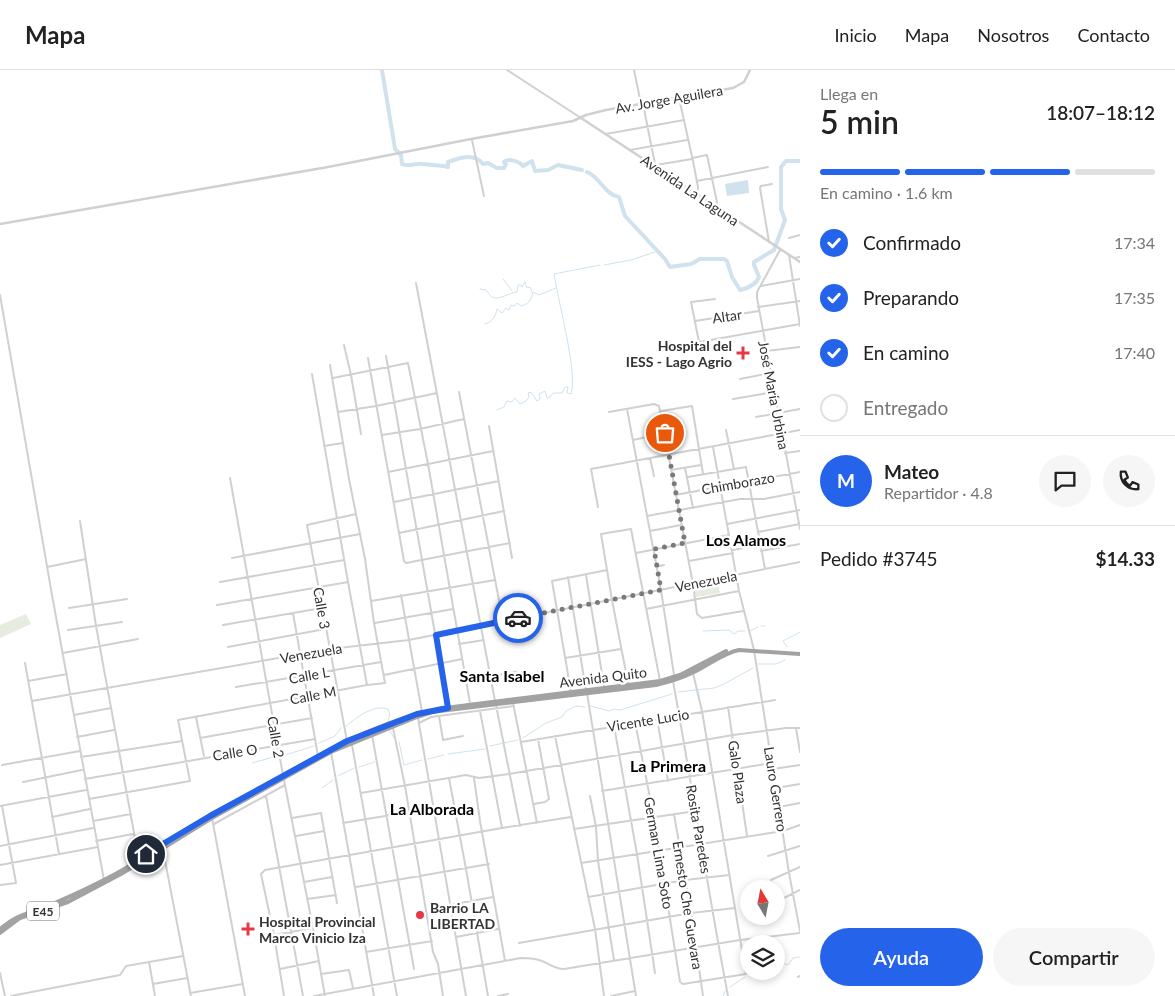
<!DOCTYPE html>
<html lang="es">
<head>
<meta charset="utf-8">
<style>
	:root { --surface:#fff; --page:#f6f6f6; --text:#222; --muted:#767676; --line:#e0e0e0; --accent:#2563eb }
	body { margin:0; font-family:Lato,sans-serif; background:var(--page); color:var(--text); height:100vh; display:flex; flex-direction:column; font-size:19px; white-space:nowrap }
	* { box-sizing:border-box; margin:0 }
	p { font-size:16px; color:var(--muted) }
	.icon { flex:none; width:28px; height:28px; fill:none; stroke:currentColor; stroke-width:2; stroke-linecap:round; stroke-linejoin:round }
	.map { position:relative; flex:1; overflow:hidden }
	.details { display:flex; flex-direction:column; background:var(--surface); width:375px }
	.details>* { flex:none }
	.needle { width:32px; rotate:350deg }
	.fabs { position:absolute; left:740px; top:810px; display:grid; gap:10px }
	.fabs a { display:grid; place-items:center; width:45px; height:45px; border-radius:50%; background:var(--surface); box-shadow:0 2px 8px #0003; font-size:25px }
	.pin { position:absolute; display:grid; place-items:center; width:42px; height:42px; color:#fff; margin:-21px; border:2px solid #fff; border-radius:50%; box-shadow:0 1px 5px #0007 }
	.courier { position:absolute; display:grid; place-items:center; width:50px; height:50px; margin:-25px; border:4px solid #2563eb; border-radius:50%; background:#fff; color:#222; box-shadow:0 1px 6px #0007 }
	.summary em { font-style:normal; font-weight:600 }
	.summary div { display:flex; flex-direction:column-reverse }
	.summary { display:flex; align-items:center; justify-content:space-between; height:85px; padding:0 20px }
	h1 { font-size:32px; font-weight:600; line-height:38px }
	.bar { display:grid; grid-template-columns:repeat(4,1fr); gap:8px 5px; align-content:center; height:60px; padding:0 20px }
	.bar i { height:6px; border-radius:4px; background:var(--line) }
	.bar .active { background:var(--accent) }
	.bar p { grid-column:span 4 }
	.line { display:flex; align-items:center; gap:12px; padding:0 20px; border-top:1px solid var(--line) }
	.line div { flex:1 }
	.round { display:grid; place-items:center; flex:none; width:52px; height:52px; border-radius:26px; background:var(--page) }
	ol { padding:0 20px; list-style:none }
	li { display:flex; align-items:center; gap:15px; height:55px }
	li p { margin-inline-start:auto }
	li .icon { padding:5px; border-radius:50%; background:var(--accent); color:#fff; stroke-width:4 }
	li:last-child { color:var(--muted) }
	li i { width:28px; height:28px; border:2px solid var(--line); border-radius:50% }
	.button { display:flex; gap:10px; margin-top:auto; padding:10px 20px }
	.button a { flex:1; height:58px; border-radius:30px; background:var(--accent); color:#fff; font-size:20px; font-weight:600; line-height:58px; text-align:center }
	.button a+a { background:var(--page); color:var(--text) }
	header { display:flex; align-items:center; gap:30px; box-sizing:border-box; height:70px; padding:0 25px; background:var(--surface); border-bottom:1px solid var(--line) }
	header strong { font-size:24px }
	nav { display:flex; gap:28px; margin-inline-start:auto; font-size:18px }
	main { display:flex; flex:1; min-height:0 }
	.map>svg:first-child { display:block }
	.green { fill:#e6ecdf }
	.water { fill:#cfe2ee }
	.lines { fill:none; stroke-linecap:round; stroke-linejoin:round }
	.stream { stroke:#cfe2ee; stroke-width:1 }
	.river { stroke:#cfe2ee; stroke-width:4 }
	.minor { stroke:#d0d0d0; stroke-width:2 }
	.tertiary { stroke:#d0d0d0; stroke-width:2.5 }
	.trunk { stroke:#a2a2a2; stroke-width:4 }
	.done { stroke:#7a7a7a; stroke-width:5; stroke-dasharray:0 9 }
	.route { stroke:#2563eb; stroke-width:6 }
	.poi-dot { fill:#e63946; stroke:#fff; stroke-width:2 }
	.labels { text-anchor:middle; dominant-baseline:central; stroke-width:5; stroke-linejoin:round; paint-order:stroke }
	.shield { fill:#fff; stroke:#707070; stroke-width:1 }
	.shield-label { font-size:12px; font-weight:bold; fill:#333 }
	.street-label { font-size:14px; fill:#333; stroke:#fff }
	.poi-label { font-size:14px; font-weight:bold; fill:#333; stroke:#fff; text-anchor:start }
	.quarter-label { font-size:16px; font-weight:bold; fill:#000; stroke:#fff }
</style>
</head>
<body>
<header>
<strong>Mapa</strong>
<nav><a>Inicio</a><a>Mapa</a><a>Nosotros</a><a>Contacto</a></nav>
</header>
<main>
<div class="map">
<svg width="800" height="926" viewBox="0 0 800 926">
	<rect width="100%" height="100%" fill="#fff"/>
	<path class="green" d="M718 511 720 523 696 527 694 515Z
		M26 544 31 554 0 568V555Z"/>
	<path class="water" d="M748 110 749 123 727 126 725 114Z"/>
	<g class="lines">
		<path class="stream" d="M604 195 631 190 658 181
			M503 209 512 221
			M480 219 486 220C488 222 489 225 492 227 498 231 511 222 517 222L518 215H521L522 217 525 212 527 218 530 217 532 222
			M485 254C492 253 496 245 497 239L502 243 506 238 509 240 511 235 514 236 517 233 521 236C530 233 530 232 533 222L539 225 556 218
			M497 340 504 337 507 331 512 332 515 328 520 334 526 331 529 327 528 323 531 322 537 331 540 329 539 324 545 321 547 328 550 327 553 323H562L565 317H568L567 323 571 324C578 303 558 231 554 204L600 195
			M761 556H765
			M703 561 729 560 734 564 738 561H745
			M750 561 758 557
			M787 577 783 571 800 562
			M758 594H776L785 590
			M678 622 714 618 724 614 753 598
			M591 636 609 641 614 639 620 640 672 624
			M346 656C356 648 373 634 388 639L390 644 388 651
			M390 661 394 668
			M523 668 546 653 562 647 566 641 576 636 585 637
			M399 672 404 695 422 690
			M319 673 335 666 341 658
			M490 676 518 670
			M448 684 485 679
			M282 686 314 676
			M428 689 444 685
			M252 693 277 686
			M359 697 375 692
			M338 706 354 698
			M322 718 333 710
			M776 893 780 892 788 895 793 888 800 887
			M750 906 757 901
			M730 917 745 907
			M723 926 725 921"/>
		<path class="river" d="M382 0 395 79 401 85 402 94C409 97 415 93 422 94 431 95 439 95 448 97V92C459 88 474 82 483 94L488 93 497 98H504L506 94 504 92C508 88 519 91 523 96L532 91 535 101 548 100 558 95 582 100
			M587 102C600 107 605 125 619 127L625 146 665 189 670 197 691 194 700 189H724L727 191 732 207 740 220C749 218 756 215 759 207L754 195V192L774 180 785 150 781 139V97L786 91H800"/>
		<path class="minor" d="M507 0 581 48
			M634 0 641 34
			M679 28 693 91 698 117 697 125
			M643 34 655 94V97
			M606 64 684 50
			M472 70 484 126
			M630 80 687 70
			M692 88 707 85 718 137
			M656 95 692 89
			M697 111 768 97
			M789 168 800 165
			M769 172 760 118 761 116 772 114
			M780 180 757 222V228L800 459
			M789 185 800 256
			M794 188 800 187
			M416 213 495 631
			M761 216 800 209
			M0 225 52 525 104 810
			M715 229 691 232 699 272 800 254
			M758 237 800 231
			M695 251 759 241
			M344 275 351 305 361 364
			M766 281 800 277
			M386 286 448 637
			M368 288 404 491 406 493 510 473
			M312 304 348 512 367 615
			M333 308 408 293 428 394 470 633
			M740 309 771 303
			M459 322 503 551
			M733 329 774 322
			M627 339 661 520 674 605
			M661 341 692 336 703 404
			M338 342 376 336 437 323
			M609 342 654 334 659 336 693 514 697 544 702 548 743 541
			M756 347 800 339
			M489 356 512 488
			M726 360 734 399
			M382 365 420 359 464 349
			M633 370 665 363
			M324 376 343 373
			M713 377 739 521 754 580 789 803 800 861
			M785 383 800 381
			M650 388 654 406
			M685 398 693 438
			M671 400 701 395
			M388 402 493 381
			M688 407 746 397 765 499
			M230 408 283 705
			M675 425 800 402
			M394 432 499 411
			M598 437 591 399 800 360
			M647 446 740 429H764L800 422
			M80 451 96 556 139 790
			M727 454 800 440
			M650 461 681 455
			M758 462 800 454
			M399 463 504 441
			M733 480 760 475
			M761 481 800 474
			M636 483 729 465
			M232 488 360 464
			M689 491 733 483
			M47 497 86 489
			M656 497 664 495
			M586 505 604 616
			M568 507 586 621
			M220 512 344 490
			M401 525 422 642
			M371 531 495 510
			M217 535 348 512
			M69 538 127 529
			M646 539 739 521
			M293 543 318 686
			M375 553 453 539
			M223 555 322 538
			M68 560 122 552
			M459 574 484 570
			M228 577 325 559
			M63 583 138 569
			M565 588 621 579
			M25 593 59 784
			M384 605 462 589
			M491 606 516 602
			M28 611 67 604
			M673 611C692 716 708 821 728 926
			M628 613 612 530 601 464 631 459 660 611
			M236 617 381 592
			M571 622 552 511 607 500
			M587 623 636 926
			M32 631 330 579 409 570 800 492
			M513 633 537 753
			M496 635 520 756
			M728 637 747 766
			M480 641 502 758
			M74 645 111 638
			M439 646 443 670 463 666
			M196 647 204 686
			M418 648 466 926
			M657 649 668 711
			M635 652 654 748 680 912 683 914 746 904 702 641 693 603
			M419 653 431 647 514 636
			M614 656 637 784 655 903
			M393 658 405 716 433 882 438 894 443 926
			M796 658 800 682
			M372 665 414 899
			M555 666 595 859 604 926
			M77 667 114 660
			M200 668 312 648
			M347 671 307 455 356 444
			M521 672 775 630
			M352 675 397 926
			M331 682 374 926
			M81 687 182 671
			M2 695 80 681
			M773 699 800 695
			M449 708 466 799 488 926
			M474 708 480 751 505 891
			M85 709 315 669
			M284 710 313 858 325 926
			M23 712 82 700
			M776 718 800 714
			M602 721 772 693
			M361 723 466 705 479 708 509 704 733 665 786 658H800
			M266 726 303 926
			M590 726 596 757 598 791 614 890
			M89 729 190 711 178 650 367 615 385 613 374 553 365 489 349 409 330 295
			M534 734 545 732 549 729 538 669
			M0 736 86 720
			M779 737 800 733
			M674 744 691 843 703 926
			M52 747 90 739
			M212 748 245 926
			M292 748 321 743 337 833
			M93 751 131 744
			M343 753 409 742
			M214 754 285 715
			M574 759 696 741
			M296 766 324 761
			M96 771 133 764
			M0 776 93 758
			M163 780 191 926
			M768 786 800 776
			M581 793 783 761 800 755
			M0 795 98 777
			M771 810 800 797
			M304 812 332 807
			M0 815 16 813 2 736
			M356 817 489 794
			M588 827 685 810 729 805
			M307 829 336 825
			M776 832 800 820
			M450 835 493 827
			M274 865 261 804 265 800 502 758 571 747
			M456 867 498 859
			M519 873 691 843 735 838
			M366 882 432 871
			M280 899 319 891
			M0 903 5 926
			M321 904 349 900 353 918
			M798 907 800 906
			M153 914 187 908
			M190 923 243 914
			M11 926 120 905 126 896 149 892
			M155 926 149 892 183 886
			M284 926 274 865 313 858
			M314 926 521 888C528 888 535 888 542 891 550 894 554 899 564 899L740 870 800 863
			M498 926 508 924
			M611 926 635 921"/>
		<path class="tertiary" d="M581 48 800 192
			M0 154 328 97 471 69 573 51 586 45 606 40 733 18 744 12 750 0"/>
		<path class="trunk" d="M437 639 660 611 680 605 726 581
			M137 791C176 764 217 742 259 719 312 689 366 657 425 642
			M0 859C19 843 27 845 48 836 76 824 105 811 131 795
			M0 863 20 848 68 832 121 804 212 748 331 682 417 647 432 642 656 615C669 612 682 608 694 602 709 595 723 583 739 580L800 584"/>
	</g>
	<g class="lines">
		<path class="done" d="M518 548 661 520 654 479 685 473 665 363"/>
		<path class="route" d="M146 784 210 746 347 671 417 644 448 638 436 565 518 548"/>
	</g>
	<g class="poi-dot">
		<path d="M740.5 275.5h5v5h5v5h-5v5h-5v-5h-5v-5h5z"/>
		<circle cx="420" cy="845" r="5"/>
		<path d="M245.5 851.5h5v5h5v5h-5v5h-5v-5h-5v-5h5z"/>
	</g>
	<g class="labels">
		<rect class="shield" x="27" y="831.5" width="32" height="19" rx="4"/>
		<g class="shield-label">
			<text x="43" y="841">E45</text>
		</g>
		<g class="street-label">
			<text transform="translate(669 29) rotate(-10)">Av. Jorge Aguilera</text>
			<text transform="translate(690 120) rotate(34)">Avenida La Laguna</text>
			<text transform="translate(727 246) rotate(-8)">Altar</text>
			<text transform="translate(774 325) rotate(79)">José María Urbina</text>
			<text transform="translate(738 413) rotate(-10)">Chimborazo</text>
			<text transform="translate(706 511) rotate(-11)">Venezuela</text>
			<text transform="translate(322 538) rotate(80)">Calle 3</text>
			<text transform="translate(311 583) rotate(-10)">Venezuela</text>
			<text transform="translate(309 605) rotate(-10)">Calle L</text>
			<text transform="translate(603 607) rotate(-7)">Avenida Quito</text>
			<text transform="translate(313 625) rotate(-11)">Calle M</text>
			<text transform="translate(648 650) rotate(-9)">Vicente Lucio</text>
			<text transform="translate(276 667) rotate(80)">Calle 2</text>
			<text transform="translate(235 682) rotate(-9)">Calle O</text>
			<text transform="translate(738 702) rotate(82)">Galo Plaza</text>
			<text transform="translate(776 719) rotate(81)">Lauro Gerrero</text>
			<text transform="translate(699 759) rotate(80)">Rosita Paredes</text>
			<text transform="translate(659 783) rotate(80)">German Lima Soto</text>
			<text transform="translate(688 835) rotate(81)">Ernesto Che Guevara</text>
		</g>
		<g class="poi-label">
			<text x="732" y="275" text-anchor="end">Hospital del<tspan x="732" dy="16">IESS - Lago Agrio</tspan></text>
			<text x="430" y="837">Barrio LA<tspan x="430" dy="16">LIBERTAD</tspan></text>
			<text x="259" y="851">Hospital Provincial<tspan x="259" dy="16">Marco Vinicio Iza</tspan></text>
		</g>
		<g class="quarter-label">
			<text x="746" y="469">Los Alamos</text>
			<text x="502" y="605">Santa Isabel</text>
			<text x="668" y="695">La Primera</text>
			<text x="432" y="738">La Alborada</text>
		</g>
	</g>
</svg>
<div class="fabs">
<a><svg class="needle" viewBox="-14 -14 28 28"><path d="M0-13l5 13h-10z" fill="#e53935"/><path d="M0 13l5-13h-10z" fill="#767676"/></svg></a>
<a><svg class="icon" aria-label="layers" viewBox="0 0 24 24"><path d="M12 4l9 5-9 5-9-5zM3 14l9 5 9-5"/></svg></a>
</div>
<div class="pin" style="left:665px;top:363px;background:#ea580c"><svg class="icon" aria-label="bag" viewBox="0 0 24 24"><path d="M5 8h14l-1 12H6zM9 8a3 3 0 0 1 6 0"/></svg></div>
<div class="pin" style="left:146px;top:784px;background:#1f2937"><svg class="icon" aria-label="home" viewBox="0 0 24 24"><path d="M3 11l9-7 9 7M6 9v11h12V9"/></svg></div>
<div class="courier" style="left:518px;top:548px"><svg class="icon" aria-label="car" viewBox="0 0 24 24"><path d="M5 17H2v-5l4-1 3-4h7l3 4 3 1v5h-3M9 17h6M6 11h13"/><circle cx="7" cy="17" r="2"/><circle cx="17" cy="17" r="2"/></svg></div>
</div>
<section class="details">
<div class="summary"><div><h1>5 min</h1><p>Llega en</p></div><em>18:07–18:12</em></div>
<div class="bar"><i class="active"></i><i class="active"></i><i class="active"></i><i></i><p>En camino · 1.6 km</p></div>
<ol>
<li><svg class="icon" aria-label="check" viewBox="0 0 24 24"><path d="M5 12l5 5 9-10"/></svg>Confirmado<p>17:34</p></li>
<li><svg class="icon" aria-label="check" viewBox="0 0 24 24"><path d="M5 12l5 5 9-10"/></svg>Preparando<p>17:35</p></li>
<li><svg class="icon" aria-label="check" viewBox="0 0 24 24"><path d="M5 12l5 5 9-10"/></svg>En camino<p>17:40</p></li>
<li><i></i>Entregado</li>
</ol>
<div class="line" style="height:90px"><b class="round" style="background:var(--accent);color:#fff">M</b><div><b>Mateo</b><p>Repartidor · 4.8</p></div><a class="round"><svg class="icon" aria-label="chat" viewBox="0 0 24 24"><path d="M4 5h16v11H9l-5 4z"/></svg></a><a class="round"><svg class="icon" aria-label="phone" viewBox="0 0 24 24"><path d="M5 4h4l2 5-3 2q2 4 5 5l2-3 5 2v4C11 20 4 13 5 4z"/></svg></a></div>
<div class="line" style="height:65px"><div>Pedido #3745</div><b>$14.33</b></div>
<div class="button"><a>Ayuda</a><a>Compartir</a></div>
</section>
</main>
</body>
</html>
